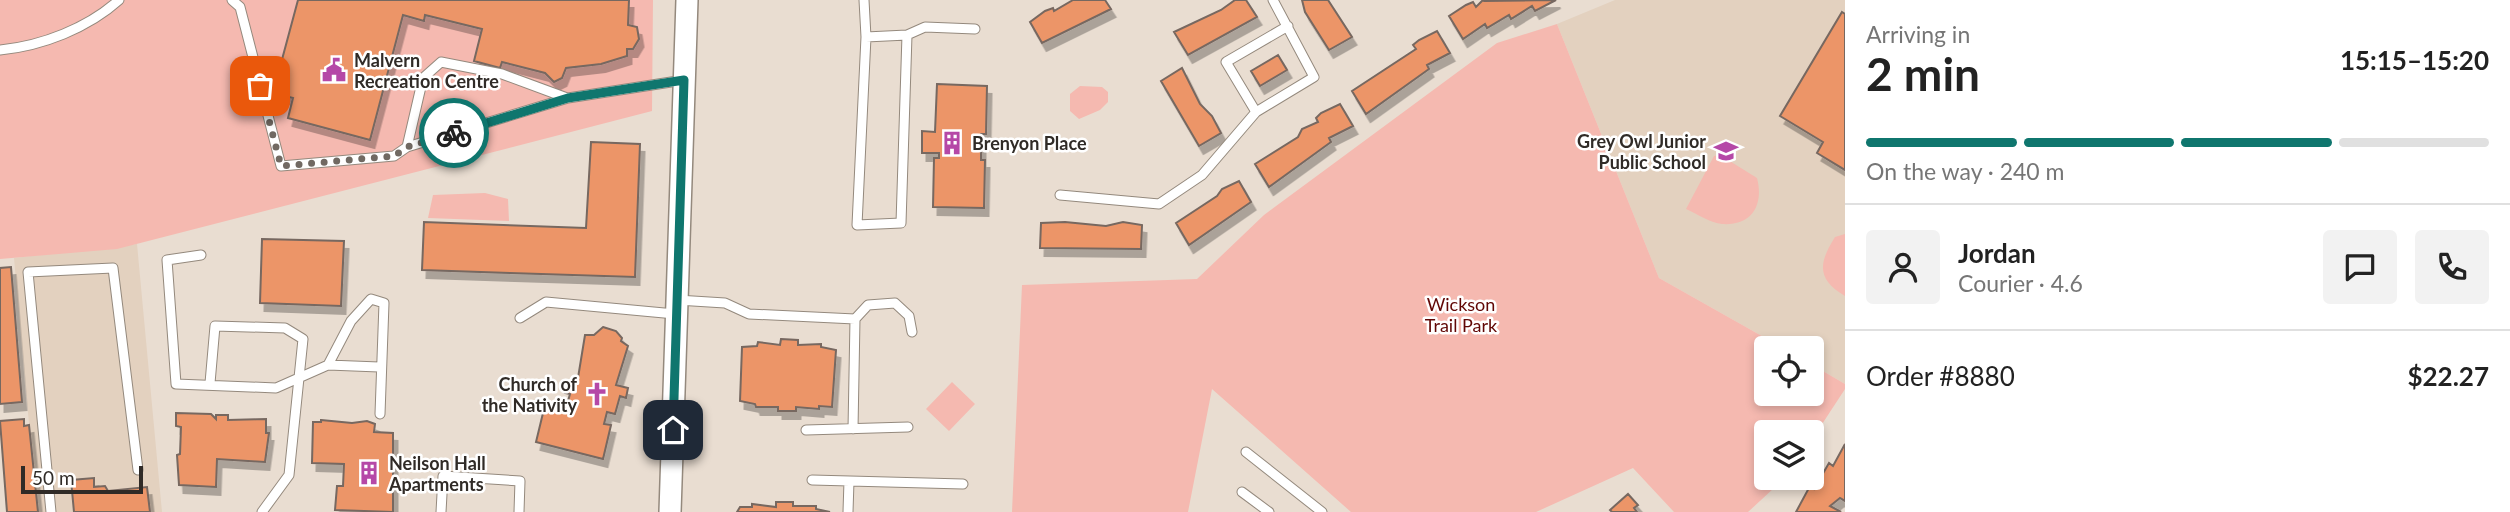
<!DOCTYPE html>
<html lang="en">
<head>
<meta charset="utf-8">
<style>
	:root { --surface:#fff; --page:#f2f2f2; --text:#222; --muted:#767676; --line:#e0e0e0; --accent:#0f766e }
	body { margin:0; font-family:Lato,sans-serif; background:var(--page); color:var(--text); height:100vh; display:flex; flex-direction:column; font-size:26px; white-space:nowrap }
	* { box-sizing:border-box; margin:0 }
	p { font-size:23px; color:var(--muted) }
	.icon { flex:none; width:38px; height:38px; fill:none; stroke:currentColor; stroke-width:2; stroke-linecap:round; stroke-linejoin:round }
	.map { position:relative; flex:1; overflow:hidden }
	.panel { display:flex; flex-direction:column; background:var(--surface); width:665px }
	.panel>* { flex:none }
	.tools { position:absolute; left:1754px; top:336px; display:grid; gap:14px }
	.tools a { display:grid; place-items:center; width:70px; height:70px; border-radius:7px; background:var(--surface); box-shadow:0 4px 10px #0003; font-size:35px }
	.scale { position:absolute; left:21px; bottom:18px; width:122px; box-sizing:border-box; padding-left:7px; border:4px solid #302b27; border-top:0; font-size:19px; line-height:24px; white-space:nowrap; color:#302b27; -webkit-text-stroke:5px #fff; paint-order:stroke }
	.pin { position:absolute; display:grid; place-items:center; width:60px; height:60px; color:#fff; margin:-30px; border-radius:14px; box-shadow:0 4px 10px #0006 }
	.courier { position:absolute; display:grid; place-items:center; width:70px; height:70px; margin:-35px; border:5px solid #0f766e; border-radius:50%; background:#fff; color:#222; box-shadow:0 2px 9px #0007 }
	.summary em { font-style:normal; font-weight:700 }
	.summary div { display:flex; flex-direction:column-reverse }
	.summary { display:flex; align-items:center; justify-content:space-between; height:119px; padding:0 21px }
	h1 { font-size:46px; font-weight:700; line-height:52px }
	.bar { display:grid; grid-template-columns:repeat(4,1fr); gap:10px 7px; align-content:center; height:84px; padding:0 21px }
	.bar i { height:9px; border-radius:5px; background:var(--line) }
	.bar .active { background:var(--accent) }
	.bar p { grid-column:span 4 }
	.line { display:flex; align-items:center; gap:18px; padding:0 21px; border-top:2px solid var(--line) }
	.line div { flex:1 }
	.round { display:grid; place-items:center; flex:none; width:74px; height:74px; border-radius:7px; background:var(--page) }
	main { display:flex; flex:1; min-height:0 }
	.map>svg:first-child { display:block }
	.built { fill:#e3d1bf }
	.green { fill:#f5b9b0 }
	.building { fill:#ec9567; stroke:#776861; stroke-width:2; filter:url(#shadow) }
	.lines { fill:none; stroke-linecap:round; stroke-linejoin:round }
	.service-casing { stroke:#94897d; stroke-width:11 }
	.tertiary-casing { stroke:#94897d; stroke-width:24 }
	.service { stroke:#fff; stroke-width:9 }
	.tertiary { stroke:#fff; stroke-width:21 }
	.done { stroke:#716962; stroke-width:7; stroke-dasharray:0 12.6 }
	.route { stroke:#0f766e; stroke-width:9 }
	.labels { text-anchor:middle; dominant-baseline:central; stroke-width:5; stroke-linejoin:round; paint-order:stroke }
	.poi-label { font-size:18px; font-weight:bold; fill:#302b27; stroke:#fff; text-anchor:start }
	.park-label { font-size:18px; fill:#610705; stroke:#fff }
</style>
</head>
<body>
<main>
<div class="map">
<svg width="1845" height="512" viewBox="0 0 1845 512">
	<defs>
		<filter id="shadow"><feDropShadow dx="4.5" dy="8" stdDeviation="0" flood-color="#0004"/></filter>
	</defs>
	<rect width="100%" height="100%" fill="#e9ddd1"/>
	<path class="built" d="M1615 0H1845V384L1811 364V348H1783L1659 278 1557 24Z
		M137 244 162 512H37L14 258Z"/>
	<path class="green" d="M0 0H653L652 111 117 249 0 259Z
		M1557 24 1659 278 1783 348H1766V394H1811V364L1845 384V389L1811 441V432H1766V478H1785L1748 512H1674L1633 468 1536 512H1351L1212 389 1188 512H1012L1022 285 1197 279 1264 215 1497 43Z
		M1080 86 1102 87 1108 92V102L1100 110 1079 119 1070 111V94Z
		M1720 155 1757 178C1764 205 1752 226 1722 224 1711 223 1697 214 1686 209L1714 156Z
		M485 193 508 199 509 221 428 218 433 195Z
		M1845 234V296C1817 279 1818 264 1835 237Z
		M952 382 975 404 949 431 926 409Z"/>
	<path class="building" d="M298 0H629L628 25 637 27 639 39 633 49H627V56L601 64 566 68 562 78 554 82 545 73 502 62 500 68 474 61 482 29 425 15 424 21 403 15 370 140 288 118 293 98 273 93Z
		M1073 0H1105L1111 9 1042 43 1030 22 1045 11 1053 8 1054 11Z
		M1235 0H1246L1257 17 1188 55 1174 32 1221 10Z
		M1302 0H1328L1352 37 1329 50 1305 12Z
		M1483 0 1484 1 1556 0 1535 11 1532 6 1511 19 1509 15 1487 28 1485 24 1463 39 1449 16 1466 5 1473 2 1476 7Z
		M1842 12 1845 14V170L1817 153 1823 142 1780 116Z
		M1437 31 1450 53 1427 65 1429 69 1366 114 1352 91 1416 49 1413 45 1419 40Z
		M1278 55 1287 70 1260 86 1251 71Z
		M1182 68 1200 104 1212 116 1221 133 1199 146 1161 81Z
		M937 84 987 86 986 134H981V160H985L984 208 933 207 934 158H939V153H922V131L935 132Z
		M1340 104 1353 126 1329 138 1331 142 1269 187 1255 164 1298 137 1302 129 1318 122 1316 118 1321 113Z
		M591 142 640 144 635 277 422 270 424 222 586 228Z
		M1239 181 1251 202 1189 245 1176 223 1217 196 1222 189Z
		M1065 222 1106 226 1123 222 1142 225 1141 249 1040 248 1041 223Z
		M262 239 344 241 341 306 260 303Z
		M11 267 22 402 0 404V268Z
		M603 327 616 331 622 338 621 341 628 346 616 385 628 388 626 398 620 396 615 414 607 412 604 424 611 425 603 459 536 442 544 409 556 411 559 399 568 401 570 394 565 393 568 382 577 384 585 335H594Z
		M781 339 798 340V345L821 344V347L836 350 832 407 819 406V409L796 407V411H778V407H756L755 404 740 401 742 347 757 346 758 342 780 345Z
		M176 413 211 414 216 419V415H228V420L266 419V433H269L265 462 217 459 216 487 179 485 177 455 180 454 181 427 176 426Z
		M24 419V426L29 425 38 512H7L0 421Z
		M321 420 352 423 367 421 375 424 374 432 393 433V512L335 510 337 486H343L344 464 312 463 313 422H321Z
		M1845 444V501L1840 498 1830 506 1841 512H1796L1810 486 1814 489 1829 463 1833 466Z
		M94 478V487L105 486 108 491 147 487 150 512H74L71 480Z
		M1628 494 1638 505 1634 508 1637 512H1612L1610 510Z
		M776 502H793V506H816V509L830 512H737L740 507H752V504L776 507Z"/>
	<g class="lines">
		<g class="service-casing">
			<path id="service" d="M232 0 240 7 281 166 394 156 407 147 568 98 684 80
				M864 0 866 37 857 225 901 223 907 35
				M866 37 907 35 925 27 975 29
				M0 50C42 46 88 28 119 0
				M1256 112 1226 62 1288 26
				M407 147 423 78 441 62 502 74 567 98
				M1060 195 1159 204 1202 175 1256 112 1314 77 1273 0
				M201 255 167 260 176 384 276 388 328 365 379 367
				M677 300 725 303 749 314 855 319
				M520 318 546 302 675 314
				M328 365 351 321 371 299 384 303 380 414
				M210 383 215 326 285 328 303 339 289 475 262 512
				M853 429 855 319 868 305 895 303 909 316 912 332
				M806 430 908 427
				M1246 452 1322 512
				M812 480 963 484
				M1242 492 1269 512
				M51 512 28 272 113 268 138 470
				M441 512 443 476 520 481 519 512
				M848 512 849 481"/>
		</g>
		<g class="tertiary-casing">
			<path id="tertiary" d="M670 512 687 0"/>
		</g>
		<use href="#service" class="service"/>
		<use href="#tertiary" class="tertiary"/>
	</g>
	<g class="lines">
		<path class="done" d="M260 86 281 166 394 156 407 147 454 133"/>
		<path class="route" d="M454 133 568 98 684 80 673 430"/>
	</g>
	<defs>
		<g id="civic-bare" transform="scale(1.89)"><path d="M-.6-6.5H3V-4.5H.6V-3L4-1V1h2V6H-6V1h2V-1L-.6-3ZM-1.2 2.5V6h2.4V2.5Z" fill="#b548a7" stroke="#fff" stroke-width="2.5" paint-order="stroke"/></g>
		<g id="building-bare" transform="scale(1.89)"><path d="M-4-6H4V6H1V3H-1V6H-4ZM-2.5-4.3h1.7v1.8h-1.7ZM.8-4.3h1.7v1.8H.8ZM-2.5-1h1.7V.8h-1.7ZM.8-1h1.7V.8H.8Z" fill="#b548a7" stroke="#fff" stroke-width="2.5" paint-order="stroke"/></g>
		<g id="school-bare" transform="scale(1.89)"><path d="M0-5L7-2L0 1L-7-2ZM-4 1L0 2.5L4 1V4Q0 6-4 4Z" fill="#b548a7" stroke="#fff" stroke-width="2.5" paint-order="stroke"/></g>
		<g id="church-bare" transform="scale(1.89)"><path d="M-1.2-6h2.4v3.5h3.3v2.4h-3.3V6h-2.4V-.1h-3.3v-2.4h3.3Z" fill="#b548a7" stroke="#fff" stroke-width="2.5" paint-order="stroke"/></g>
	</defs>
	<g fill-rule="evenodd">
		<use href="#civic-bare" x="334" y="70"/>
		<use href="#building-bare" x="952" y="143"/>
		<use href="#school-bare" x="1726" y="151"/>
		<use href="#church-bare" x="597" y="394"/>
		<use href="#building-bare" x="369" y="473"/>
	</g>
	<g class="labels">
		<g class="poi-label">
			<text x="354" y="60">Malvern<tspan x="354" dy="21">Recreation Centre</tspan></text>
			<text x="1706" y="141" text-anchor="end">Grey Owl Junior<tspan x="1706" dy="21">Public School</tspan></text>
			<text x="972" y="143">Brenyon Place</text>
			<text x="577" y="384" text-anchor="end">Church of<tspan x="577" dy="21">the Nativity</tspan></text>
			<text x="389" y="463">Neilson Hall<tspan x="389" dy="21">Apartments</tspan></text>
		</g>
		<g class="park-label">
			<text x="1461" y="304">Wickson<tspan x="1461" dy="21">Trail Park</tspan></text>
		</g>
	</g>
</svg>
<div class="tools">
<a><svg class="icon" aria-label="locate" viewBox="0 0 24 24"><circle cx="12" cy="12" r="6"/><path d="M12 2v4M12 18v4M2 12h4M18 12h4"/></svg></a>
<a><svg class="icon" aria-label="layers" viewBox="0 0 24 24"><path d="M12 4l9 5-9 5-9-5zM3 14l9 5 9-5"/></svg></a>
</div>
<div class="scale">50 m</div>
<div class="pin" style="left:260px;top:86px;background:#ea580c"><svg class="icon" aria-label="bag" viewBox="0 0 24 24"><path d="M5 8h14l-1 12H6zM9 8a3 3 0 0 1 6 0"/></svg></div>
<div class="pin" style="left:673px;top:430px;background:#1f2937"><svg class="icon" aria-label="home" viewBox="0 0 24 24"><path d="M3 11l9-7 9 7M6 9v11h12V9"/></svg></div>
<div class="courier" style="left:454px;top:133px"><svg class="icon" aria-label="bike" viewBox="0 0 24 24"><circle cx="6" cy="16" r="4"/><circle cx="18" cy="16" r="4"/><path d="M6 16l4-8h5l3 8M10 8l3 8H6M13 5h3"/></svg></div>
</div>
<section class="panel">
<div class="summary"><div><h1>2 min</h1><p>Arriving in</p></div><em>15:15–15:20</em></div>
<div class="bar"><i class="active"></i><i class="active"></i><i class="active"></i><i></i><p>On the way · 240 m</p></div>
<div class="line" style="height:126px"><a class="round"><svg class="icon" aria-label="person" viewBox="0 0 24 24"><circle cx="12" cy="8" r="4"/><path d="M4 21q1-7 8-7t8 7"/></svg></a><div><b>Jordan</b><p>Courier · 4.6</p></div><a class="round"><svg class="icon" aria-label="chat" viewBox="0 0 24 24"><path d="M4 5h16v11H9l-5 4z"/></svg></a><a class="round"><svg class="icon" aria-label="phone" viewBox="0 0 24 24"><path d="M5 4h4l2 5-3 2q2 4 5 5l2-3 5 2v4C11 20 4 13 5 4z"/></svg></a></div>
<div class="line" style="height:91px"><div>Order #8880</div><b>$22.27</b></div>
</section>
</main>
</body>
</html>
